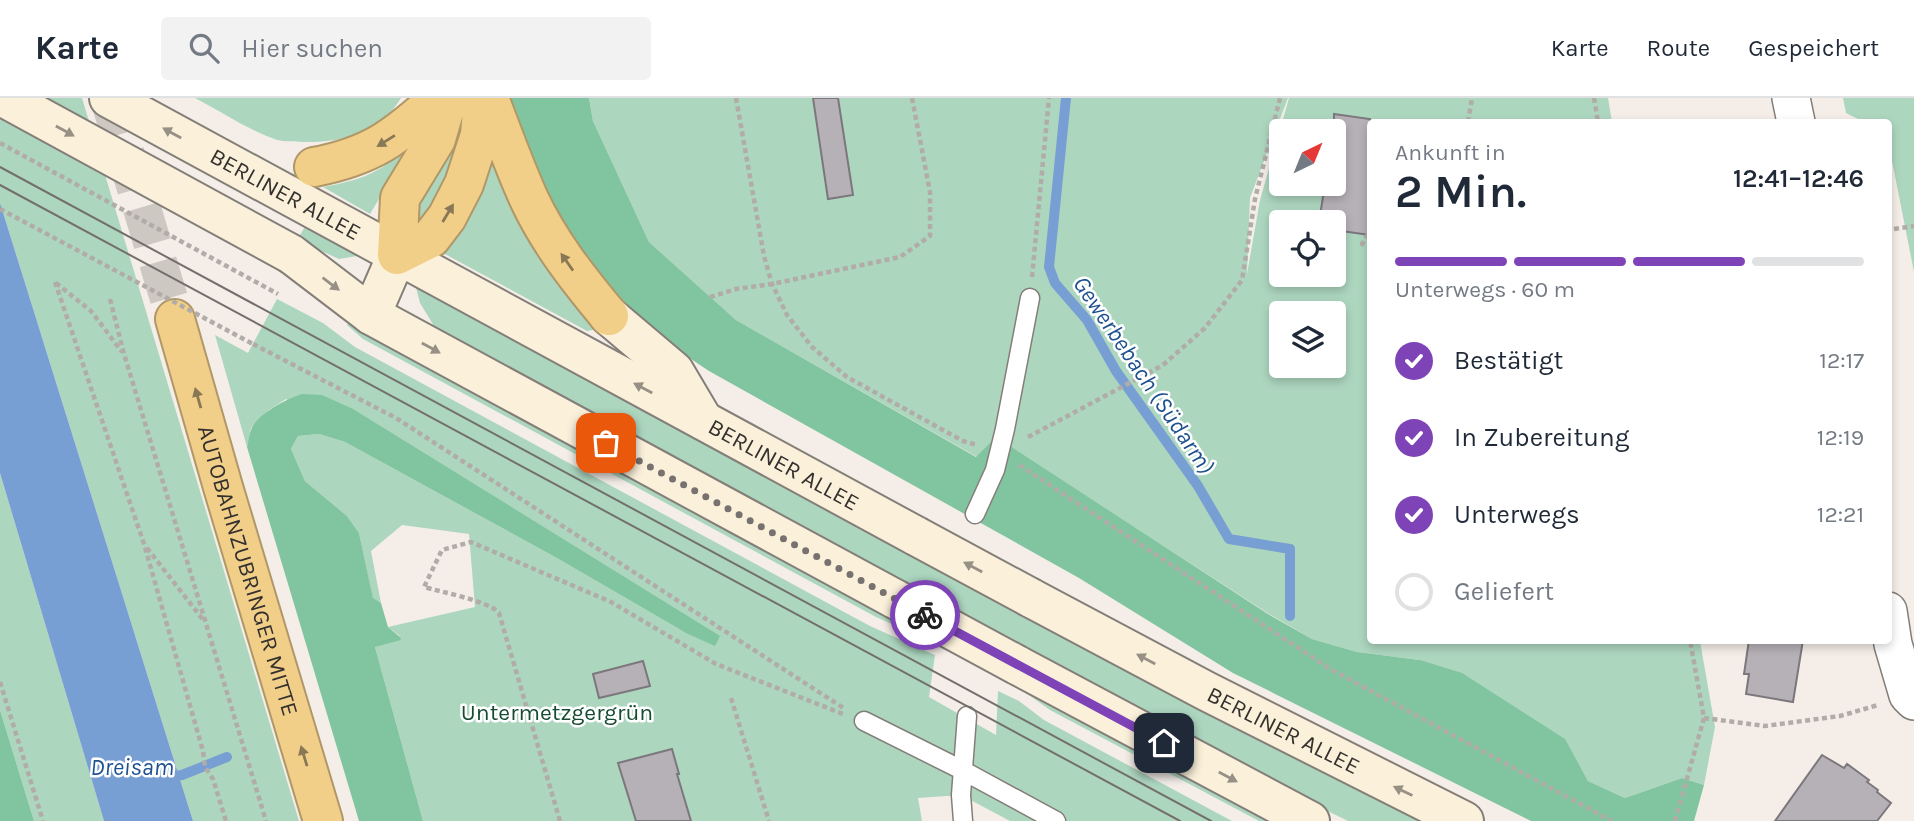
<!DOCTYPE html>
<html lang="de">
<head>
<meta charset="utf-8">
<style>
	:root { --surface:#fff; --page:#f2f2f3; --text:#1f2937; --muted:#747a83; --line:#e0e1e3; --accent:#7f43b8 }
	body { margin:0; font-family:Karla,sans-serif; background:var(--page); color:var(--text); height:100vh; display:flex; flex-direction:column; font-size:26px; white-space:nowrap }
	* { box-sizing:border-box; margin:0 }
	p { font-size:23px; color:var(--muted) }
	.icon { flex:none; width:38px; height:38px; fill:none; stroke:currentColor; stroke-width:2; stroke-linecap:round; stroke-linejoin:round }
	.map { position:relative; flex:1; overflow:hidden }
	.side { position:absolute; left:1367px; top:21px; width:525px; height:525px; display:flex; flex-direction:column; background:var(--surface); border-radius:7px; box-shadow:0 4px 10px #0003 }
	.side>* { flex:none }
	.needle { width:46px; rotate:43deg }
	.controls { position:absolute; left:1269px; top:21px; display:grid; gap:14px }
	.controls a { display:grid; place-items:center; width:77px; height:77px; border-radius:7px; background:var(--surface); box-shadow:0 4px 10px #0003; font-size:35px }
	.pin { position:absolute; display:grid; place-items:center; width:60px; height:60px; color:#fff; margin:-30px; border-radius:14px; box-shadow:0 4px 10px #0006 }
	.courier { position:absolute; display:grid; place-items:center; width:70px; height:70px; margin:-35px; border:5px solid #7f43b8; border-radius:50%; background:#fff; color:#222; box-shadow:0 2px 9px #0007 }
	.head em { font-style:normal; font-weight:600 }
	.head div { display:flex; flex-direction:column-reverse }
	.head { display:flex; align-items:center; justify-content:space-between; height:119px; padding:0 28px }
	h1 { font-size:46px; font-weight:600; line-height:52px }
	.bar { display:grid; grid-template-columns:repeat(4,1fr); gap:10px 7px; align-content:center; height:84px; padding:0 28px }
	.bar i { height:9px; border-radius:5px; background:var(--line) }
	.bar .on { background:var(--accent) }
	.bar p { grid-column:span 4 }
	ol { padding:0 28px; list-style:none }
	li { display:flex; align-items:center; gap:21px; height:77px }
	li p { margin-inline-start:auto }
	li .icon { padding:7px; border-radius:50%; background:var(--accent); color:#fff; stroke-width:4 }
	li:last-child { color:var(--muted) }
	li i { width:38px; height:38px; border:4px solid var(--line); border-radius:50% }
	header { display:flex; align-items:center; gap:42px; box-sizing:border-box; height:98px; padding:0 35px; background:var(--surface); border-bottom:2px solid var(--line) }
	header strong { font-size:33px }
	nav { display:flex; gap:38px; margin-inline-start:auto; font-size:24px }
	.search { width:490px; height:63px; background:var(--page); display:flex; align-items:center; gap:18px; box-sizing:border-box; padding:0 24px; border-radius:7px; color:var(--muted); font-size:26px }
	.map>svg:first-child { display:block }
	.green { fill:#add6bf; fill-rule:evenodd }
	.forest { fill:#81c5a0 }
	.water { fill:#789fd3 }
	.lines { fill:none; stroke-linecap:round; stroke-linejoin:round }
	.stream { stroke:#789fd3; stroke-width:10 }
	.building { fill:#b6b1b6; stroke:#7c777c; stroke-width:2 }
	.highway-tunnel { stroke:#cec8c3; stroke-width:38; stroke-dasharray:38 19; stroke-linecap:butt }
	.lane-casing { stroke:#847e79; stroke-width:21 }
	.street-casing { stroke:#847e79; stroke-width:40 }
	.secondary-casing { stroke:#847e79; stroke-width:42 }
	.highway-casing { stroke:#af9768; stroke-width:42 }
	.path { stroke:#b1aca7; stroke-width:4.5; stroke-dasharray:5 3.5; stroke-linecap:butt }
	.lane { stroke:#fff; stroke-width:18 }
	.street { stroke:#fff; stroke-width:37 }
	.secondary { stroke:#fbf1db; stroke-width:38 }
	.highway { stroke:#f2cf88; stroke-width:38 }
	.tram { stroke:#736f6b; stroke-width:2 }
	.secondary-bridge-casing { stroke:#847e79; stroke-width:42; stroke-linecap:butt }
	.path-bridge { stroke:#b1aca7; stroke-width:4.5; stroke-dasharray:5 3.5; stroke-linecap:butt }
	.secondary-bridge { stroke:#fbf1db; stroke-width:38 }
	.oneway { fill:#979084 }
	.oneway2 { fill:#897856 }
	.done { stroke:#77726f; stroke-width:7; stroke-dasharray:0 12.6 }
	.route { stroke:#7f43b8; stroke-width:9 }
	.labels { text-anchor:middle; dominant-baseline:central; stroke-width:5; stroke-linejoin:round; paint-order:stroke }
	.street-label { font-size:23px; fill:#33302e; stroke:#fff }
	.park-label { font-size:23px; fill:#164c33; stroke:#fff }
	.water-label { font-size:24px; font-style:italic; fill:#1e5190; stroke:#fff }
</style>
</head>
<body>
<header>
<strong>Karte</strong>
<div class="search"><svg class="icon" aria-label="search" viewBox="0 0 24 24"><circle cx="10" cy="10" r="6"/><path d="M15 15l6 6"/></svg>Hier suchen</div>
<nav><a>Karte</a><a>Route</a><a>Gespeichert</a></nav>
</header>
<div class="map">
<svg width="1914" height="723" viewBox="0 0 1914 723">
	<rect width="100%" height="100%" fill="#f5eee8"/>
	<path class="green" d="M0 0H82L299 723H193L0 105Z
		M195 0H401C380 35 342 45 303 44 295 43 285 44 277 42 248 32 222 14 195 0Z
		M589 0H1288L1250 100 1247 176 1260 102 1289 0H1608L1612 24H1370V542L1700 543 1715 629 1704 687 1682 680 1625 700 1588 683 1564 641 1420 562 1357 554 1312 541 1269 516 996 340 977 359 736 222 649 144 593 23ZM1281 33H1334V86H1281ZM1281 124H1334V177H1281ZM1281 215H1334V268H1281Z
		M1843 0H1914V174L1892 63 1888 55V24H1864L1846 15Z
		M460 29 469 33 440 99 414 130 412 112 440 68Z
		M408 47 410 49 370 116 323 89C360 82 381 76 408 47Z
		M492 60 594 227 593 232 587 233 443 155 457 135Z
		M306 127 357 158 339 161 297 142Z
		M415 186 1430 723H1348L1293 696 437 233 420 205Z
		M277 201 323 225 355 249 870 528 935 557 929 599 996 637 998 593 1019 603 1044 622 1232 723H1010L961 697 918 700 922 723H423L375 549 400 538 388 529 475 509 469 436 402 427 371 453 381 505 373 501 359 435 347 418 305 383 291 351 298 338 319 336 345 344 555 459 688 536 286 301 269 312 251 330 247 349 215 237 248 255Z
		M350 222 937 540 936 546 876 519 363 241 347 227Z
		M0 375 104 723H34L0 612Z
		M999 573 1276 723H1259L1050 612 1026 595 999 581Z"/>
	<path class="forest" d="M506 0H589L593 23 649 144 736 222 976 359 996 339 1268 516 1312 541 1357 554 1420 562 1462 575 1565 641 1588 683 1625 700 1682 680 1704 687 1694 723H1531L1233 575 1079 480 709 273 664 243 605 186 555 114Z
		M302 296 322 297 353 311 720 538 715 548 688 536 555 459 345 344 319 336 298 338 291 351 305 383 347 418 359 435 373 500 381 505 388 529 400 539 401 542 375 549 423 723H359L247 349C248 344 249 337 251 332 257 316 286 301 302 296Z
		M0 612 34 723H0Z"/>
	<path class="water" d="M0 105 193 723H104L0 375Z"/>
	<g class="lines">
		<path class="stream" d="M1066 0 1049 169 1055 185 1087 222 1116 273 1198 388 1229 441 1290 451V518
			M168 679 182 677 227 659"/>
	</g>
	<path class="building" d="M813 0H838L853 97 828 101Z
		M1334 16 1370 21V137L1334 132V124H1319L1325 86H1334Z
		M1749 542H1803L1793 604 1746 596 1749 576H1744Z
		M643 563 650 588 599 600 593 576Z
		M672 651 679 676H677L691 723H636L618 665Z
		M1822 657 1844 670 1847 666 1869 682 1867 684 1878 692 1877 694 1891 705 1877 723H1775Z"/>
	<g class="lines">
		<path class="highway-tunnel" d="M109 0 175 221"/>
		<g class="lane-casing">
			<path id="lane" d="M975 416 995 372 1005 331 1030 200
				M864 623 962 672 1056 723
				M963 723 961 697 967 618"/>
		</g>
		<g class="street-casing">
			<path id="street" d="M1791 0 1796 24
				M1888 513 1893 546 1908 597 1914 603"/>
		</g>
		<g class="secondary-casing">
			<g id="secondary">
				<path id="s1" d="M109 0 916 438"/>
				<path d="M291 156 371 217 895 501"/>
				<path d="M371 217 397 157"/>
				<path d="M609 218 674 273 703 322"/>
				<path id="s2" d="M1031 500 1206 593 1464 723"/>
				<path d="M1017 567 1310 723"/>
			</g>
		</g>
		<g class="highway-casing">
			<g id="highway">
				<path d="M448 0 436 41 400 100 397 157 431 140 447 119 464 86 480 37 483 0"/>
				<path d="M489 0C502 34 514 68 529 101 549 144 579 182 609 218"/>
				<path d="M314 69C372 58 396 39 439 0"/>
				<path id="s3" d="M175 221 223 389 323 723"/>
			</g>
		</g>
		<path class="path" d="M736 0 764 158 772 186 787 217 812 249 847 279 963 343 977 347
			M1594 0 1598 24
			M1468 24 1472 0
			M1894 131 1914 128
			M1368 136 1362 146 1370 147
			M1032 179 1049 0
			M55 184 144 446 203 653 205 669 213 681 226 723
			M56 185 91 213 122 254
			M710 199 736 191 772 186 900 159 930 138V94L912 0
			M110 201 124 256 266 723
			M253 246 396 320 845 611
			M1028 339 1163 267 1205 230 1242 182 1255 101 1280 0
			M1019 367 1332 572 1612 723
			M147 450 204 523
			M0 584 43 723
			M731 600 769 723
			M1704 620 1765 628 1840 618 1878 607
			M560 723 499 515C489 503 441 494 424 489L442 452 471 444 611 504 716 566 843 616
			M1675 723 1704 620 1690 542"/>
		<use href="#lane" class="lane"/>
		<use href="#street" class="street"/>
		<use href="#secondary" class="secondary"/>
		<use href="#highway" class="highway"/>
		<path class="tram" d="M0 69 1211 723
			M0 87 1180 723"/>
		<g class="secondary-bridge-casing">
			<path id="secondary-bridge" d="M5 0 291 156
				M916 438 1031 500
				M895 501 1017 567"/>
		</g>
		<path class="path-bridge" d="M0 45 278 196
			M0 111 253 246"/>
		<use href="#secondary-bridge" class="secondary-bridge"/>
	</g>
	<defs><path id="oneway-solid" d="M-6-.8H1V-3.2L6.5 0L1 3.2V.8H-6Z" transform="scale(1.75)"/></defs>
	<g class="oneway">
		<use href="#oneway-solid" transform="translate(65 33) rotate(29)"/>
		<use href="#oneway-solid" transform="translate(172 35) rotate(-151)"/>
		<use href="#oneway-solid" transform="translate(331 186) rotate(37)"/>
		<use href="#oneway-solid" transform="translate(431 250) rotate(29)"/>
		<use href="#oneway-solid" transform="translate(643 290) rotate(-152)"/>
		<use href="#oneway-solid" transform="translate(973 469) rotate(-152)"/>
		<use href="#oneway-solid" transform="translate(1146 561) rotate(-152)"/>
		<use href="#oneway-solid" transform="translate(1228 679) rotate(28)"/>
		<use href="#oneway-solid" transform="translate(1403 693) rotate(-154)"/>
	</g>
	<g class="oneway2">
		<use href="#oneway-solid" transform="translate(386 43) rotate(148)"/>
		<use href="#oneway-solid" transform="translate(448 115) rotate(-59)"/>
		<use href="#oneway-solid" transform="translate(567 164) rotate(-125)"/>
		<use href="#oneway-solid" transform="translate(198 300) rotate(-106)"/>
		<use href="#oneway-solid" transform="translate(304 658) rotate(-107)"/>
	</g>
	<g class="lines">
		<path class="done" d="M606 345 925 517"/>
		<path class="route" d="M925 517 1164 645"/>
	</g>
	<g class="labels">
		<g class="street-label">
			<text stroke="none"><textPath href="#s1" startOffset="201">BERLINER ALLEE</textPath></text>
			<text stroke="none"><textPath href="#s1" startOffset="768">BERLINER ALLEE</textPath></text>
			<text stroke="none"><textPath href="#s3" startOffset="262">AUTOBAHNZUBRINGER MITTE</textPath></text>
			<text stroke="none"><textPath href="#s2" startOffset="285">BERLINER ALLEE</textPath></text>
		</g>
		<g class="park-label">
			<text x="557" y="614">Untermetzgergrün</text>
		</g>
		<g class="water-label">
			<text transform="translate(1144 277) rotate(56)">Gewerbebach (Südarm)</text>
			<text x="132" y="669">Dreisam</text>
		</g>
	</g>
</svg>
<div class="controls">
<a><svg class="needle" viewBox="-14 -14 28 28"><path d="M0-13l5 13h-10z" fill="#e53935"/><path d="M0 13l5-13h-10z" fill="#747a83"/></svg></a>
<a><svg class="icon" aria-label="locate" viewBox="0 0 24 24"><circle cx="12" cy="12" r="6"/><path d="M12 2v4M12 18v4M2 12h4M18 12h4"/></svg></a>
<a><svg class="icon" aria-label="layers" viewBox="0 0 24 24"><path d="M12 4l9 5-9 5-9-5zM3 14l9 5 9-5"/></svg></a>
</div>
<div class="pin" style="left:606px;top:345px;background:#ea580c"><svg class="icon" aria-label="bag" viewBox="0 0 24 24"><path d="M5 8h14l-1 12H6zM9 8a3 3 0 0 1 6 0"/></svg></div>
<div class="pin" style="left:1164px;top:645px;background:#1f2937"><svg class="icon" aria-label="home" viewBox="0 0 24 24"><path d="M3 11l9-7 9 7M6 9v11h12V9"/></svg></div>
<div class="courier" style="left:925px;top:517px"><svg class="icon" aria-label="bike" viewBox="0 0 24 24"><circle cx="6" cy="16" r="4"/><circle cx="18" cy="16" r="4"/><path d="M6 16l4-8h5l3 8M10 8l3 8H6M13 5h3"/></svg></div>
<section class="side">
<div class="head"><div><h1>2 Min.</h1><p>Ankunft in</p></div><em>12:41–12:46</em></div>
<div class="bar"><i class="on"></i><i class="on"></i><i class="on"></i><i></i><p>Unterwegs · 60 m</p></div>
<ol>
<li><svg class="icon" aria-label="check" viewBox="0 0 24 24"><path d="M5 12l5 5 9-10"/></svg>Bestätigt<p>12:17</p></li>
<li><svg class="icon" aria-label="check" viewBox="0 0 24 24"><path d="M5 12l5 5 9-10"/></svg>In Zubereitung<p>12:19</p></li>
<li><svg class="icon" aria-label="check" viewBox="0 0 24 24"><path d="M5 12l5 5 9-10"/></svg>Unterwegs<p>12:21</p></li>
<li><i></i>Geliefert</li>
</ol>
</section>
</div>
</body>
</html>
